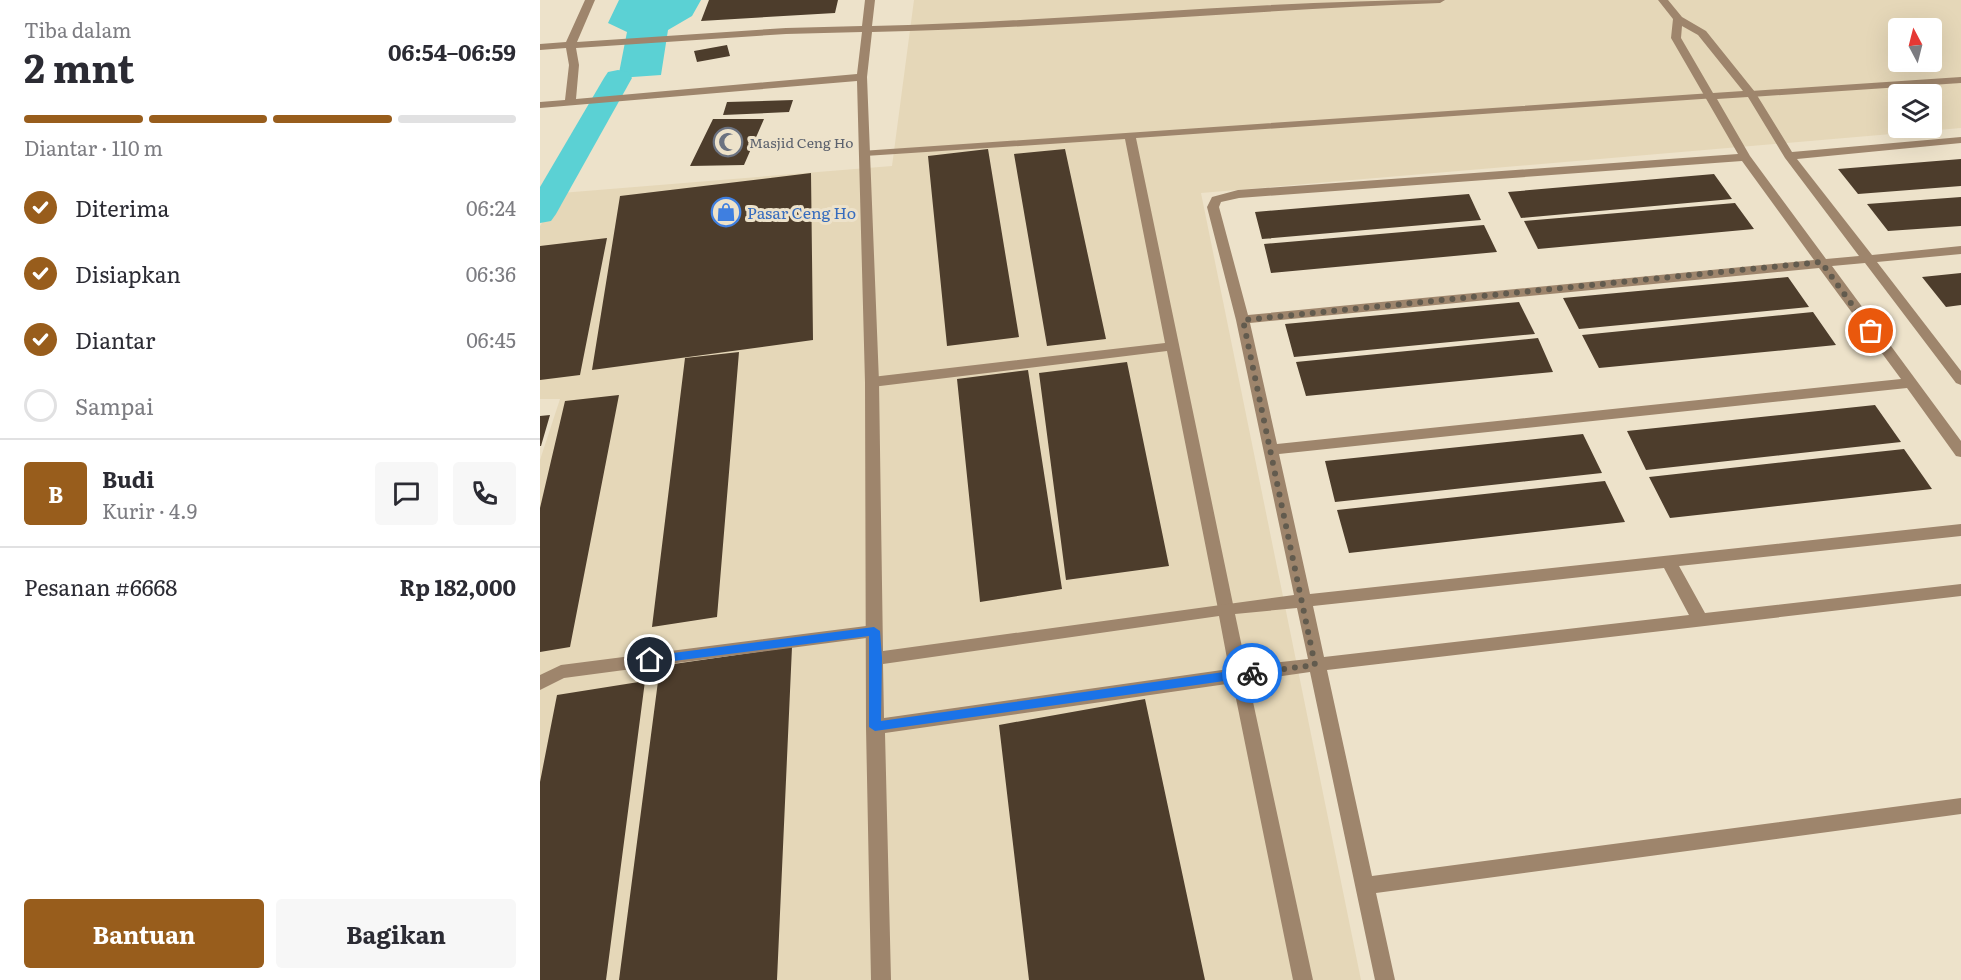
<!DOCTYPE html>
<html lang="id">
<head>
<meta charset="utf-8">
<style>
	:root { --surface:#fff; --page:#f7f7f7; --text:#2b2b33; --muted:#7c7c81; --line:#e1e1e2; --accent:#985d1c }
	body { margin:0; font-family:Literata,serif; background:var(--page); color:var(--text); height:100vh; display:flex; flex-direction:column; font-size:22px; white-space:nowrap }
	* { box-sizing:border-box; margin:0 }
	p { font-size:20px; color:var(--muted) }
	.icon { flex:none; width:33px; height:33px; fill:none; stroke:currentColor; stroke-width:2; stroke-linecap:round; stroke-linejoin:round }
	.map { position:relative; flex:1; overflow:hidden }
	.details { display:flex; flex-direction:column; background:var(--surface); width:540px }
	.details>* { flex:none }
	.needle { width:39px; rotate:353deg }
	.controls { position:absolute; left:1348px; top:18px; display:grid; gap:12px }
	.controls a { display:grid; place-items:center; width:54px; height:54px; border-radius:6px; background:var(--surface); box-shadow:0 6px 24px #0002; font-size:30px }
	.pin { position:absolute; display:grid; place-items:center; width:51px; height:51px; color:#fff; margin:-26px; border:3px solid #fff; border-radius:50%; box-shadow:0 2px 6px #0007 }
	.courier { position:absolute; display:grid; place-items:center; width:60px; height:60px; margin:-30px; border:4px solid #1a73e8; border-radius:50%; background:#fff; color:#222; box-shadow:0 2px 8px #0007 }
	.summary em { font-style:normal; font-weight:700 }
	.summary div { display:flex; flex-direction:column-reverse }
	.summary { display:flex; align-items:center; justify-content:space-between; height:102px; padding:0 24px }
	h1 { font-size:39px; font-weight:700; line-height:45px }
	.bar { display:grid; grid-template-columns:repeat(4,1fr); gap:9px 6px; align-content:center; height:72px; padding:0 24px }
	.bar i { height:8px; border-radius:4px; background:var(--line) }
	.bar .active { background:var(--accent) }
	.bar p { grid-column:span 4 }
	.line { display:flex; align-items:center; gap:15px; padding:0 24px; border-top:2px solid var(--line) }
	.line div { flex:1 }
	.round { display:grid; place-items:center; flex:none; width:63px; height:63px; border-radius:6px; background:var(--page) }
	ol { padding:0 24px; list-style:none }
	li { display:flex; align-items:center; gap:18px; height:66px }
	li p { margin-inline-start:auto }
	li .icon { padding:6px; border-radius:50%; background:var(--accent); color:#fff; stroke-width:4 }
	li:last-child { color:var(--muted) }
	li i { width:33px; height:33px; border:3px solid var(--line); border-radius:50% }
	.button { display:flex; gap:12px; margin-top:auto; padding:12px 24px }
	.button a { flex:1; height:69px; border-radius:6px; background:var(--accent); color:#fff; font-size:24px; font-weight:700; line-height:69px; text-align:center }
	.button a+a { background:var(--page); color:var(--text) }
	main { display:flex; flex:1; min-height:0 }
	.map>svg:first-child { display:block }
	.built { fill:#e5d7b8; fill-rule:evenodd }
	.water { fill:#5bd1d4 }
	.lines { fill:none; stroke-linecap:round; stroke-linejoin:round }
	.canal { fill:#5bd1d4; fill-rule:evenodd }
	.building { fill:#4d3d2c }
	.lane { fill:#9e856c; fill-rule:evenodd }
	.street { fill:#9e856c; fill-rule:evenodd }
	.route { fill:#1a73e8 }
	.done { stroke:#625b4e; stroke-width:6; stroke-dasharray:0 10.8 }
	.labels { text-anchor:middle; dominant-baseline:central; stroke-width:6; stroke-linejoin:round; paint-order:stroke }
	.far-worship-label { font-size:14px; fill:#5b616d; stroke:#ede2ca; text-anchor:start }
	.shop-label { font-size:16px; fill:#366cbe; stroke:#ede2ca; text-anchor:start }
</style>
</head>
<body>
<main>
<section class="details">
<div class="summary"><div><h1>2 mnt</h1><p>Tiba dalam</p></div><em>06:54–06:59</em></div>
<div class="bar"><i class="active"></i><i class="active"></i><i class="active"></i><i></i><p>Diantar · 110 m</p></div>
<ol>
<li><svg class="icon" aria-label="check" viewBox="0 0 24 24"><path d="M5 12l5 5 9-10"/></svg>Diterima<p>06:24</p></li>
<li><svg class="icon" aria-label="check" viewBox="0 0 24 24"><path d="M5 12l5 5 9-10"/></svg>Disiapkan<p>06:36</p></li>
<li><svg class="icon" aria-label="check" viewBox="0 0 24 24"><path d="M5 12l5 5 9-10"/></svg>Diantar<p>06:45</p></li>
<li><i></i>Sampai</li>
</ol>
<div class="line" style="height:108px"><b class="round" style="background:var(--accent);color:#fff">B</b><div><b>Budi</b><p>Kurir · 4.9</p></div><a class="round"><svg class="icon" aria-label="chat" viewBox="0 0 24 24"><path d="M4 5h16v11H9l-5 4z"/></svg></a><a class="round"><svg class="icon" aria-label="phone" viewBox="0 0 24 24"><path d="M5 4h4l2 5-3 2q2 4 5 5l2-3 5 2v4C11 20 4 13 5 4z"/></svg></a></div>
<div class="line" style="height:78px"><div>Pesanan #6668</div><b>Rp 182,000</b></div>
<div class="button"><a>Bantuan</a><a>Bagikan</a></div>
</section>
<div class="map">
<svg width="1421" height="980" viewBox="0 0 1421 980">
	<rect width="100%" height="100%" fill="#ede2ca"/>
	<path class="built" d="M374 0H1421V128L661 193 821 980H0V460L20 399H0V226L21 193 352 166ZM1359 28H1392V62H1359ZM1359 94H1392V128H1359Z"/>
	<path class="water" d="M79 0H161L152 16 128 30 121 75 78 78 87 32 68 23Z"/>
	<g class="lines">
		<path class="canal" d="M78 70 88 72 92 78 16 214 11 221 0 223V187L64 78 68 72Z"/>
	</g>
	<path class="building" d="M169 0H298L295 13 161 21Z
		M187 45 190 56 157 62 154 51Z
		M253 100 249 112 183 115 187 102Z
		M173 119H224L204 165 150 166Z
		M448 149 479 337 407 346 388 156Z
		M525 149 566 339 507 346 474 154Z
		M1421 159V186L1318 194 1298 169Z
		M271 173 273 340 52 370 80 196Z
		M1174 174 1192 199 981 218 968 192Z
		M929 194 941 220 722 239 715 212Z
		M1421 197V226L1348 231 1327 204Z
		M1195 203 1214 229 998 249 984 221Z
		M944 225 957 252 731 273 724 244Z
		M67 238 40 375 0 380V246Z
		M1421 273V305L1406 307 1382 277Z
		M1248 277 1269 307 1039 329 1023 298Z
		M979 302 995 334 754 357 745 324Z
		M1273 312 1296 345 1059 368 1042 335Z
		M998 338 1013 372 766 396 756 362Z
		M199 352 177 617 112 627 145 358Z
		M587 362 629 566 526 580 499 373Z
		M488 370 522 589 440 602 417 379Z
		M79 395 30 647 0 652V508L25 401Z
		M1335 405 1361 442 1106 470 1087 431Z
		M10 415 1 446H0V416Z
		M1043 434 1062 473 795 502 785 461Z
		M1364 449 1392 489 1130 518 1109 477Z
		M1065 481 1085 522 809 553 797 510Z
		M252 647 237 980H79L120 666Z
		M105 681 66 980H0V782L17 695Z
		M605 699 665 980H489L459 725Z"/>
	<g class="lines">
		<path class="lane" d="M1421 77V83L1211 97 1206 94 1211 91Z
			M1172 93 1177 96 1176 98 596 138 694 609 692 613H680L678 609 627 351 332 387 325 382 332 377 625 343 585 139 325 156 319 153 321 151Z
			M334 625 340 626 342 631 340 636 334 637 24 678 0 690V675L21 665Z
			M699 667 705 669 707 674 773 980H753L691 674 693 669Z"/>
		<path class="street" d="M45 0H55L37 42 246 28 322 26 325 0H335L332 26C523 22 714 0 905 0L900 3C710 10 521 28 332 32L327 77 339 382 343 651 754 595 696 320 667 207 672 197 698 190 1198 154 1131 38 1133 19 1118 0H1128L1142 17 1166 31 1215 92 1252 152 1421 137V143L1257 159 1332 255 1421 246V254L1337 262 1421 371V385L1416 383 1325 263 1292 266 1421 441V457L1416 456 1367 388 739 454 770 594 1421 524V536L1139 566 1165 613 1421 584V596L787 670 832 876 1421 798V814L836 893 855 980H835L770 672 345 733 351 980H331L326 727 325 382 317 81 0 108V102L25 100 29 65 26 48 0 50V44L26 42ZM1142 26 1158 35 1203 91 1173 93 1141 38ZM322 32 317 74 36 99 39 65 36 48 246 34ZM1208 97 1245 158 1319 256 1286 259 1210 156 1177 99ZM1202 161 1274 260 708 315 679 207 681 202 699 198ZM1279 268 1361 379 737 444 710 323ZM1124 568 1149 615 784 657 773 606ZM757 608 768 659 706 666 695 614ZM679 616 689 669 344 718 343 664Z"/>
	</g>
	<path class="route" d="M334 627 340 631 342 658 341 721 712 668 718 673 712 677 335 731 329 727V636L110 664 105 660 110 656Z"/>
	<g class="lines">
		<path class="done" d="M712 673 775 665 703 320 1281 262 1331 331"/>
	</g>
	<defs>
		<g id="mosque-ring" transform="scale(1.5)"><circle r="9.5" fill="#ede2ca" stroke="#6b7280" stroke-width="1.5"/><path d="M3.5-4.9A6 6 0 1 0 3.5 4.9A5 5 0 1 1 3.5-4.9Z" fill="#6b7280"/></g>
		<g id="shop-ring" transform="scale(1.5)"><circle r="9.5" fill="#ede2ca" stroke="#3f7fe0" stroke-width="1.5"/><path d="M-5-2.5h2.3a2.7 3.5 0 0 1 5.4 0H5L5.5 6h-11ZM-1.5-2.5h3a1.5 2.3 0 0 0-3 0Z" fill="#3f7fe0"/></g>
	</defs>
	<g fill-rule="evenodd">
		<use href="#mosque-ring" x="188" y="142"/>
		<use href="#shop-ring" x="186" y="212"/>
	</g>
	<g class="labels">
		<g class="far-worship-label">
			<text x="209" y="142">Masjid Ceng Ho</text>
		</g>
		<g class="shop-label">
			<text x="207" y="212">Pasar Ceng Ho</text>
		</g>
	</g>
</svg>
<div class="controls">
<a><svg class="needle" viewBox="-14 -14 28 28"><path d="M0-13l5 13h-10z" fill="#e53935"/><path d="M0 13l5-13h-10z" fill="#7c7c81"/></svg></a>
<a><svg class="icon" aria-label="layers" viewBox="0 0 24 24"><path d="M12 4l9 5-9 5-9-5zM3 14l9 5 9-5"/></svg></a>
</div>
<div class="pin" style="left:1331px;top:331px;background:#ea580c"><svg class="icon" aria-label="bag" viewBox="0 0 24 24"><path d="M5 8h14l-1 12H6zM9 8a3 3 0 0 1 6 0"/></svg></div>
<div class="pin" style="left:110px;top:660px;background:#1f2937"><svg class="icon" aria-label="home" viewBox="0 0 24 24"><path d="M3 11l9-7 9 7M6 9v11h12V9"/></svg></div>
<div class="courier" style="left:712px;top:673px"><svg class="icon" aria-label="bike" viewBox="0 0 24 24"><circle cx="6" cy="16" r="4"/><circle cx="18" cy="16" r="4"/><path d="M6 16l4-8h5l3 8M10 8l3 8H6M13 5h3"/></svg></div>
</div>
</main>
</body>
</html>
